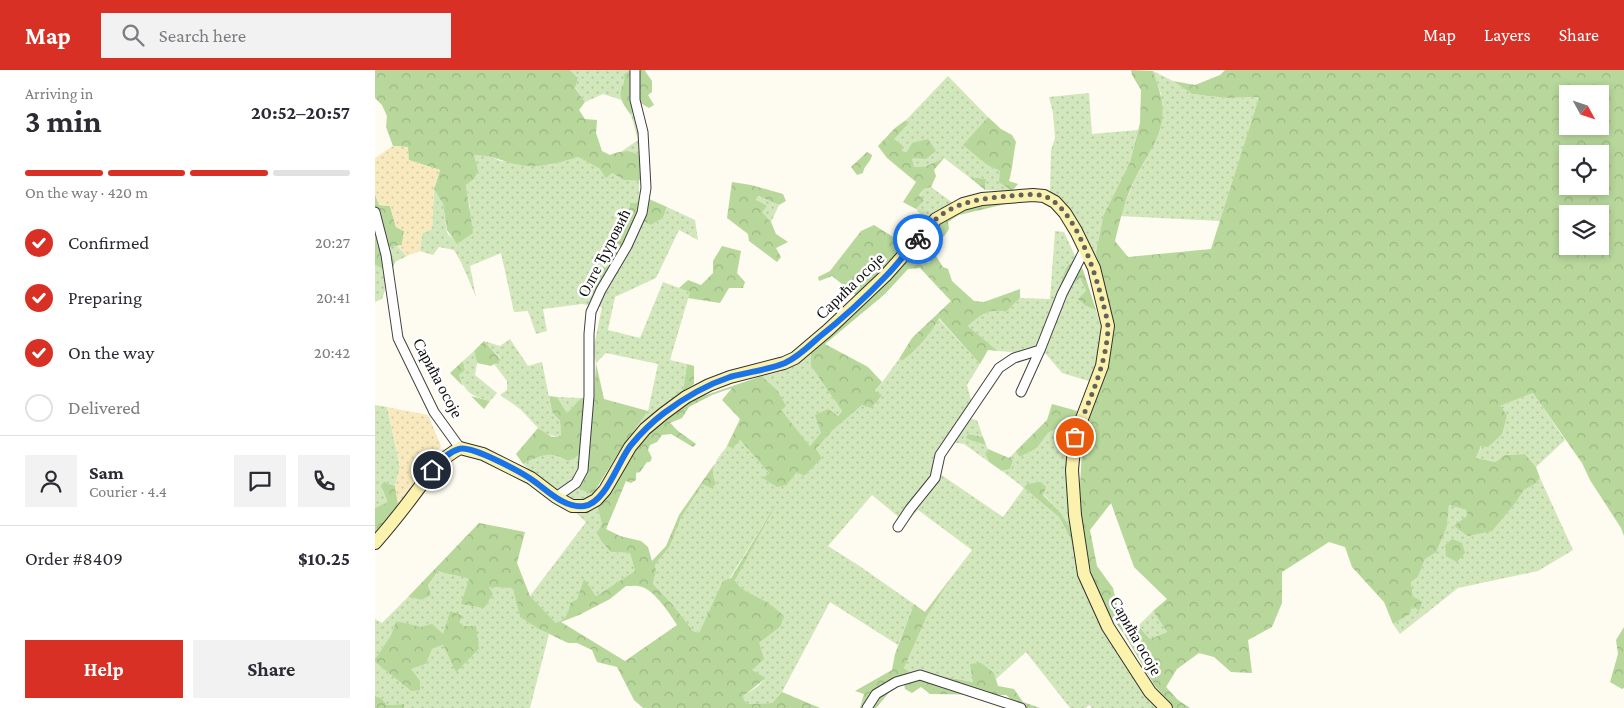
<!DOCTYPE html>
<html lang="en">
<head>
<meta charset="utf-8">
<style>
	:root { --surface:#fff; --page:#f2f2f3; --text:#2b2b33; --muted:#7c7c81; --line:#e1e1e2; --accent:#d93025 }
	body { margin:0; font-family:"Crimson Pro",serif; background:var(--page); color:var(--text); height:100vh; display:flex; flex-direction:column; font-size:19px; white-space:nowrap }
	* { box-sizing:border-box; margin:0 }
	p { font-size:16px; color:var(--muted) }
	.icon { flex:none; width:28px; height:28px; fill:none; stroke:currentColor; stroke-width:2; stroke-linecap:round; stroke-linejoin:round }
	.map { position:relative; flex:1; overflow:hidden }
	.panel { display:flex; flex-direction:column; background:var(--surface); width:375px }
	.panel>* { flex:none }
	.needle { width:32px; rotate:130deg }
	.controls { position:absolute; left:1184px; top:15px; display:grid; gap:10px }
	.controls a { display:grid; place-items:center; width:50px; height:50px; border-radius:0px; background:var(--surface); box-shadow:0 2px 8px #0003; font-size:25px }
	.pin { position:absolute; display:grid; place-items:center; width:42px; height:42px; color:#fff; margin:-21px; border:2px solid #fff; border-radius:50%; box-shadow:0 1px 5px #0007 }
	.courier { position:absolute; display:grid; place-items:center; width:50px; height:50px; margin:-25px; border:4px solid #1a73e8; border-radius:50%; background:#fff; color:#222; box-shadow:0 1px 6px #0007 }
	.head em { font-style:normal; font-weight:700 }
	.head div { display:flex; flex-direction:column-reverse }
	.head { display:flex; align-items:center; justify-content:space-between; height:85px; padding:0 25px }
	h1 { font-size:32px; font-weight:700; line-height:38px }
	.bar { display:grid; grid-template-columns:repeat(4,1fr); gap:8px 5px; align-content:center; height:60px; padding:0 25px }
	.bar i { height:6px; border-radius:4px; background:var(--line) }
	.bar .current { background:var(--accent) }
	.bar p { grid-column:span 4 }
	.line { display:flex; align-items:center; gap:12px; padding:0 25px; border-top:1px solid var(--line) }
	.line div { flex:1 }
	.round { display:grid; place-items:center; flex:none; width:52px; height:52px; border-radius:0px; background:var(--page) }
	ol { padding:0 25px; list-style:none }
	li { display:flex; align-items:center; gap:15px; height:55px }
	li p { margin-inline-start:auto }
	li .icon { padding:5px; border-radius:50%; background:var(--accent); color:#fff; stroke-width:4 }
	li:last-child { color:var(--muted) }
	li i { width:28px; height:28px; border:2px solid var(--line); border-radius:50% }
	.primary-button { display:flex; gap:10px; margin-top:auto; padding:10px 25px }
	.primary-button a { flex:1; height:58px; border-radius:0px; background:var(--accent); color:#fff; font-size:20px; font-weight:700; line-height:58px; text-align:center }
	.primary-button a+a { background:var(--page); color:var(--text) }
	header { display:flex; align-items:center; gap:30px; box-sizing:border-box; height:70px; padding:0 25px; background:var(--accent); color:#fff }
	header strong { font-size:24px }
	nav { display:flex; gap:28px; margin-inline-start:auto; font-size:18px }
	.search { width:350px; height:45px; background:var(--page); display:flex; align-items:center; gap:12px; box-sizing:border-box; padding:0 18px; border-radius:0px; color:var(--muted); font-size:19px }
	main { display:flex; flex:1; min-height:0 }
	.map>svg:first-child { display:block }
	.grass { fill:url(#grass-dots) }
	.forest { fill:url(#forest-crowns); fill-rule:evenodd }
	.sand { fill:url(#sand-dots) }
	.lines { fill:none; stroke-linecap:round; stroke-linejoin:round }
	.street-casing { stroke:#414141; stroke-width:11 }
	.secondary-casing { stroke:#303030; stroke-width:14 }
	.street { stroke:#fff; stroke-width:9 }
	.secondary { stroke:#fbf2ae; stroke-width:12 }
	.done { stroke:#62615d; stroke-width:5; stroke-dasharray:0 9 }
	.route { stroke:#1a73e8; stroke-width:6 }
	.labels { text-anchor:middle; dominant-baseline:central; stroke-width:5; stroke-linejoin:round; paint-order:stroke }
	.street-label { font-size:16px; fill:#0e0e0e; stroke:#fff }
</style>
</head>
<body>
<header>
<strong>Map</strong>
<div class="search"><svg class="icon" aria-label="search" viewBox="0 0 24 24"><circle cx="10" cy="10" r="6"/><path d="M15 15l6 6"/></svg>Search here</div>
<nav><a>Map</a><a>Layers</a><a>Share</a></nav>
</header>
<main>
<section class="panel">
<div class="head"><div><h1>3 min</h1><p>Arriving in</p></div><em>20:52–20:57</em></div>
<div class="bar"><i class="current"></i><i class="current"></i><i class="current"></i><i></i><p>On the way · 420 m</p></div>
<ol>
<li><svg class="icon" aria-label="check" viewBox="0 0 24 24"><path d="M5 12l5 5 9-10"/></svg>Confirmed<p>20:27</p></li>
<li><svg class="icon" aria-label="check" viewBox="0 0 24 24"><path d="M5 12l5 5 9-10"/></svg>Preparing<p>20:41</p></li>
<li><svg class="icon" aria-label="check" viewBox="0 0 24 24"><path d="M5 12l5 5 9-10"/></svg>On the way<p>20:42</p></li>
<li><i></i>Delivered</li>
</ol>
<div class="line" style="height:90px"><a class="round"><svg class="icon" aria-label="person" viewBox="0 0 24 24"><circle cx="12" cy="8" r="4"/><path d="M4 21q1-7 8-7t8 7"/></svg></a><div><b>Sam</b><p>Courier · 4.4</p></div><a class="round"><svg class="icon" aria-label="chat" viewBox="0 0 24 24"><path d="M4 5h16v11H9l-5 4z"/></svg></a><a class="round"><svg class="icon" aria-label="phone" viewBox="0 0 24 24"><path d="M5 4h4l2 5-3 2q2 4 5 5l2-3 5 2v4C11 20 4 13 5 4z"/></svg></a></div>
<div class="line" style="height:65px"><div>Order #8409</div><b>$10.25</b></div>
<div class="primary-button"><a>Help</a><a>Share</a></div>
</section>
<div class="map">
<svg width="1249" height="638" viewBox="0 0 1249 638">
	<defs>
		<pattern id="grass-dots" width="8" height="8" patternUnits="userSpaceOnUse" patternTransform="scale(1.25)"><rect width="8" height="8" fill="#d2e7bb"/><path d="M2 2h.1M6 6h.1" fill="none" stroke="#b3c5a0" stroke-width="1.8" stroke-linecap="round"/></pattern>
		<pattern id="forest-crowns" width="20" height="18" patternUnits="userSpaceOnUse" patternTransform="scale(1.25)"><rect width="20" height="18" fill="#b7d79b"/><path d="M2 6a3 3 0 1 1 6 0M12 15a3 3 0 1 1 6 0" fill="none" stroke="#9cb784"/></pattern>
		<pattern id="sand-dots" width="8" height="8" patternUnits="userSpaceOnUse" patternTransform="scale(1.25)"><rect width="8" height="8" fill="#f8eabe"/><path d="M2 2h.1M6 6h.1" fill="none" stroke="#d3c8a2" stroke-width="1.8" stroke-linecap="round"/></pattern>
	</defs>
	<rect width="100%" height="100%" fill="#fefbf0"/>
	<path class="grass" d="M195 0H256L249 4C250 14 246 21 247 30L228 24 210 32 200 17 203 8Z
		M778 1 798 11 817 24 852 28 884 27 845 151 745 146 760 109 774 84 786 24Z
		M573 6 613 47 589 75 612 95 625 101 637 121 610 120 611 109 594 107 569 88 549 97 539 98 537 88 532 82 527 81 518 69 533 54 531 50Z
		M714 23 717 64 763 60 755 92 729 144 737 247 675 122 676 80 680 68 678 43 674 27Z
		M261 36 266 86 247 81 263 70 256 45Z
		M98 85H110L126 91 174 95 203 87 225 99 237 103 249 110 264 111V133H255L251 157 237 189 243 186 267 151 276 155 288 148 292 137 320 150 323 170 304 160 281 208 240 227 233 260 265 268 288 212 315 222 295 290 312 294 308 321 263 355 273 341 283 294 231 283 221 293 218 281 227 237 207 234 168 239 172 261 161 264 153 241 139 242 126 183 95 196 101 227 86 192 79 180 64 177 58 185 45 181 47 163 57 159 59 119 68 134 72 163 82 173 95 138 91 115 99 109Z
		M556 117 578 133 551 151 541 139 549 131 544 126 549 119Z
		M382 126 404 135 396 152C389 145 380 136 382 126Z
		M680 161 689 162 701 188 705 208 711 221V236L721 240 729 268 717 312 687 303 671 284 623 281 593 256C605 245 615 238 631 242L645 228 675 229Z
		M14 176H22L32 186 20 192Z
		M0 195 16 203 7 229 0 232Z
		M563 248 605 294 592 315 597 333 587 347 602 350 608 367 593 364 598 371 611 375 613 379 610 383 614 392 589 374 577 372 568 387 565 404 628 447 649 418 627 401 635 399 638 391 636 386 640 382 645 387 662 378 673 363 684 357 696 369 700 465 685 442 668 424 649 418 684 447 695 467 704 502 766 618 795 632 791 638H717L714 635 711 638H695L651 582 621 609 619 603 599 612 566 606 545 609 529 598 552 546 578 505 597 480 543 440 531 453 497 425 453 476 483 495 539 534 523 575 455 532 407 622 397 633 372 634 367 627 383 616 391 608 377 600 384 573 405 557 392 533C381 528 365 521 360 509L393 447 336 538 324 563 318 561 298 535 278 514 281 501 280 495 295 476 306 448 328 414 337 406V399L352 376 365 370 394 403 389 408 412 415 422 402 447 388 441 379 458 360 487 335 507 325 500 322 524 289 527 291C543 279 554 266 563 248Z
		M135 269 153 296 167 292 177 342 185 351 186 366C167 368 158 351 145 339 139 334 132 330 125 325L132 320V311L119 294 126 289 109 271 125 276Z
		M99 281 102 293 100 305 122 323 115 331C97 326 91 324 84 305L90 300 88 291Z
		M436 282V296L467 341 435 376 405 340 402 320 387 306 405 302Z
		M1158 323 1190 370 1161 397 1150 384 1130 385 1120 392 1101 388 1125 336Z
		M182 327 206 328 192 343Z
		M0 335 12 337 25 397 20 416 9 412 14 432 0 438Z
		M217 373 218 424 236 482 255 483 260 501 221 526 209 510 202 529 195 533C193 543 192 549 181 553L155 526 211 452 148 394 174 383 193 391 199 389Z
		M1165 408 1198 480 1163 501 1083 518 1025 564 1018 554 1035 544 1037 536 1044 541 1038 526 1036 512 1043 507 1050 489 1072 456 1074 435 1091 440 1092 446 1116 461 1139 435 1149 420 1160 414Z
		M63 501C74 505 84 505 94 509L87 534 113 517 139 518 145 547 174 564 155 638H29V634L12 635 6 628 0 626V592L36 621V599L51 594 57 579 68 575 81 601 104 579 89 556 84 553 75 541 68 565 21 551 16 565 0 589V549L7 553 33 527 47 530 56 525 53 515Z
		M778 541 792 562 775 569 763 556Z"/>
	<path class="forest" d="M0 0H195L203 8 200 18 210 32 204 40 210 49 222 50 221 63 227 81 235 85C252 78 261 81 274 93L264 111 249 110 237 103 231 108 225 99 203 87C187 92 170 97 153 96 134 95 117 84 99 85L103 101 99 109 91 115 98 163 82 174 72 160 68 134 59 119 65 100 33 90V77L18 76 11 57 12 46 7 35 0 28Z
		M256 0H271L270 1 277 11V22L273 25 279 35 274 38 264 32 256 45C251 38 244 30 246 21 248 13 250 13 249 4Z
		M756 0 778 1C784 17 789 33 787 50 784 70 769 91 760 109 750 129 745 150 740 171L753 187 836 179 884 27 852 28 817 24 798 11 820 15 845 5 850 0H1249V466L1246 458 1215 410 1207 393 1158 323 1125 336 1132 345 1127 364 1113 377 1106 376 1101 388 1120 392 1130 385 1150 384 1161 397 1165 408 1160 414 1149 420 1139 435 1117 461 1093 466 1079 456 1092 446 1091 440 1074 435 1072 456 1061 482 1050 489 1043 507 1036 512 1038 526 1047 532 1044 541 1037 536 1035 544 1018 554 1009 532 977 497 970 477 954 472 907 502V533L897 557 873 570 877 603 856 602 839 587 824 583 802 599 791 617 803 630 815 638H791L795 632 780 616 749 564 732 541 719 511 712 489 704 431 708 365 728 309 737 247 721 183 729 144 755 92 765 53 766 20 757 5ZM1192 24H1225V56H1192ZM1192 84H1225V116H1192ZM1192 144H1225V176H1192ZM736 433 759 497 792 529 778 541 792 562 775 569 763 556 749 564 738 518 722 496 715 460Z
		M613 47 626 59 637 65 641 72C638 85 638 98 634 111L643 114 637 121 624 112 625 101 612 95 588 75Z
		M531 50 533 54 519 69 527 75V81L532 82 537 73 553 69 561 81 551 89 537 88 539 97H549L569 88 559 100 561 106 556 117 549 119 544 125 549 131 541 139 528 132 541 112 512 88 503 76 520 58Z
		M492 82 497 85C496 92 489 95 488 103L482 105 476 97Z
		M594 107 611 109 610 120Z
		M357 112 376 115 408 124 411 131 404 135 383 126 381 130 392 136 387 142 396 152 401 164 413 172 401 178 406 187 402 192 374 171 373 164 352 148Z
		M0 124 4 135 15 136 21 157 29 161 27 175 14 177 20 192 16 203 0 195Z
		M274 129 292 137 288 148 276 155 267 151Z
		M639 132 584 145 573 152 574 159C572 162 569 167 566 169 558 178 548 174 545 189L553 193 561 186 568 197 573 199 577 211 599 231 609 232 645 219V228L631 242C615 238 605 245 593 256L623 281 613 280 605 294 564 248C554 266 543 279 527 291L524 289 537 268 576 231 545 198 533 199 510 224 450 274 493 297 507 312 500 321 507 325 496 338 487 335 458 360 441 379 447 388 429 406 422 402 412 415 402 417 388 408 394 403 365 370 358 378 352 376C342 390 333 397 341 414L336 418 328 414 306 448 295 476 280 495 281 501 278 514 298 535 318 561 324 563 348 511 356 508 401 434 360 510C366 522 382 526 393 533 399 537 404 542 409 546L405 557 384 573 389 589 377 600 391 608 367 627 372 634 397 633 407 622 445 638H268L259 630 242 597 222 592 217 580 202 573H193L164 559 145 547 138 518 114 517 118 524 109 538 86 534 94 509C83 505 74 505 63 501L53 515 56 525 47 530 33 527 104 453 150 462 142 493 155 526 181 553C192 549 193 543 195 533L202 529 209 509 221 526 260 501 255 483 236 482 227 472 222 463 227 454 222 436 262 373 310 332 387 306 402 320 411 336 406 340 435 376 446 363 440 345 453 339 463 346 467 341 436 296V282L564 153 580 141 621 133ZM357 318 347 330 365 349 352 376 304 445 291 476 277 491 273 477 266 471 245 466 231 459 251 411 256 413 261 410V403L265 402 272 392H275L277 388 273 380 275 375 282 372 287 365 296 364 318 377 321 374 303 361 295 353 307 348 314 337 337 325ZM251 516C256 516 262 515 267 517 280 521 295 544 302 555L250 591 186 552 204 545 235 529Z
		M255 133H264L261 152 243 186 236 189 240 165 251 157Z
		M499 155 520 168 528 178 482 226 457 206 444 211 443 207 455 201 486 161Z
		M347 176 366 181 362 203 370 212 368 218H354L345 233 313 228 315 222 304 218 313 210 326 215 338 203V191Z
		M701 188 708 200 721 240 711 236 703 229 711 221 705 208 697 215 686 213 691 198Z
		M237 197 220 224 210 220 215 210 223 198Z
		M109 271 126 290 116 296 102 293 99 281Z
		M88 291 90 300 84 305 88 316 75 303Z
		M221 293 229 329 273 341 244 382 218 424 204 419 216 374 199 389 193 391C172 380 169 385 148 394L141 384 163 358 177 367 186 366 185 351 177 342 174 326 182 327 192 343 206 328 219 329Z
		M312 294 319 296V314L308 321Z
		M96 326 115 331 109 339Z
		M677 334 706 342 696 369 684 357 673 363 662 378 645 387 640 382 672 350Z
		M593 364 608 367 611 375 598 371 591 368Z
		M613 379 634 388 636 386 638 391 635 399 627 401 614 392 610 383Z
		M9 412 20 416 23 434 0 471V438L13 432 6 415Z
		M666 412 671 417 668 425 685 442 700 465 704 502 695 467 684 447 649 418 652 414Z
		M1077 469 1087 473 1090 483 1082 492 1071 486 1070 475Z
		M578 505 552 546 529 598 545 609 566 606 598 612 595 594 606 593 619 603 623 616 639 619 648 632 665 638H646L631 625 555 624 546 617 537 623 530 619 529 614 516 620 501 638H485L489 624 480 621 517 600 520 584 539 534 550 542Z
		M75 541 88 546 84 552 89 556H101L104 579 81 602 68 575 57 579 51 594 36 599 45 611V620L36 621 0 592V589L16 565 21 551 46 557 57 554 68 564Z
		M1249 557V618L1247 619 1235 612 1243 584 1241 570Z
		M0 626 6 628 12 635 29 634V638H0Z"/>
	<path class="sand" d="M18 76 33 77 34 90 65 100 59 119 57 159 47 163 45 181 32 186 22 176 27 175 29 161 21 157 15 136 4 135 0 124V88Z
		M12 337 53 345 66 376 23 434 20 416 25 397Z"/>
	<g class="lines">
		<g class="street-casing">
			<path id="street" d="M0 142 11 185 23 268 59 342 85 378
				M646 322 665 280 687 224 710 179
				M181 427 201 413 208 400 214 326V264L216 242 226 220 252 176 267 143 271 118 270 99 268 62 260 30V0
				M523 457 535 439 560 408 565 385 624 298 639 288 665 280
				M492 638 501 624 521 612 545 605 646 638"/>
		</g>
		<g class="secondary-casing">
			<path id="secondary" d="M0 473C15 456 30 437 44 418 57 400 64 390 85 378L108 384 156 408 181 427 197 436H210L221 430 230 420 255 377 270 359 288 344 311 327 334 315 355 307 409 293 420 288 453 260 510 206 561 149 588 134 607 129 658 125 669 126 680 132 690 143 701 161 719 198 733 256 727 296 700 367 697 400 700 445 709 504 733 557 775 622 791 638"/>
		</g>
		<use href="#street" class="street"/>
		<use href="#secondary" class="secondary"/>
	</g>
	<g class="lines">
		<path class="done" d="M543 169C549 163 554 155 561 149 582 131 609 128 635 126 646 125 659 123 669 126 701 138 720 203 728 233 730 241 733 251 733 259 731 297 713 332 700 367"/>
		<path class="route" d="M57 400C64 392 73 382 84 379 96 375 144 401 156 409 171 419 189 439 209 436 231 433 243 391 256 375 266 363 277 352 289 343 309 328 331 315 355 307 373 302 393 300 410 293 423 287 433 277 443 268 467 249 490 228 511 206 522 195 532 181 543 169"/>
	</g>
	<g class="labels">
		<g class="street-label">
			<text transform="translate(229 183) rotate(-63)">Олге Ђуровић</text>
			<text transform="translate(475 216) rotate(-44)">Сарића осоје</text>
			<text transform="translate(63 308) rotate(62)">Сарића осоје</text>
			<text transform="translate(761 566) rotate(60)">Сарића осоје</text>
		</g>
	</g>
</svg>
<div class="controls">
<a><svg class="needle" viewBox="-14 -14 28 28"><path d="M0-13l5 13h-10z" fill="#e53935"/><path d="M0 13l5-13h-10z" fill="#7c7c81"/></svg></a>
<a><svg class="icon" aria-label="locate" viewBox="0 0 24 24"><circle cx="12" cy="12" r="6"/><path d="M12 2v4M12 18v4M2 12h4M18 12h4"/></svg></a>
<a><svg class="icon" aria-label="layers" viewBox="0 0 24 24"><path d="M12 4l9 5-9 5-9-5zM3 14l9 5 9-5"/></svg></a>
</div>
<div class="pin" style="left:700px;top:367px;background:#ea580c"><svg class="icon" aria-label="bag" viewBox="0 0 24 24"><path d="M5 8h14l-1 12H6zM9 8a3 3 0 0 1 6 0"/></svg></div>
<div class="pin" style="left:57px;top:400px;background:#1f2937"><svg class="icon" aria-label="home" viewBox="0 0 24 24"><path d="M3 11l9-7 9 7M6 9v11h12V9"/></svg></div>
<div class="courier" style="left:543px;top:169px"><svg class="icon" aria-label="bike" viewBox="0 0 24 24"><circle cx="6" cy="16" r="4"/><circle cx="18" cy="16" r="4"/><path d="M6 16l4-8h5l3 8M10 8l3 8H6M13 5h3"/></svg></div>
</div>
</main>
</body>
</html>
